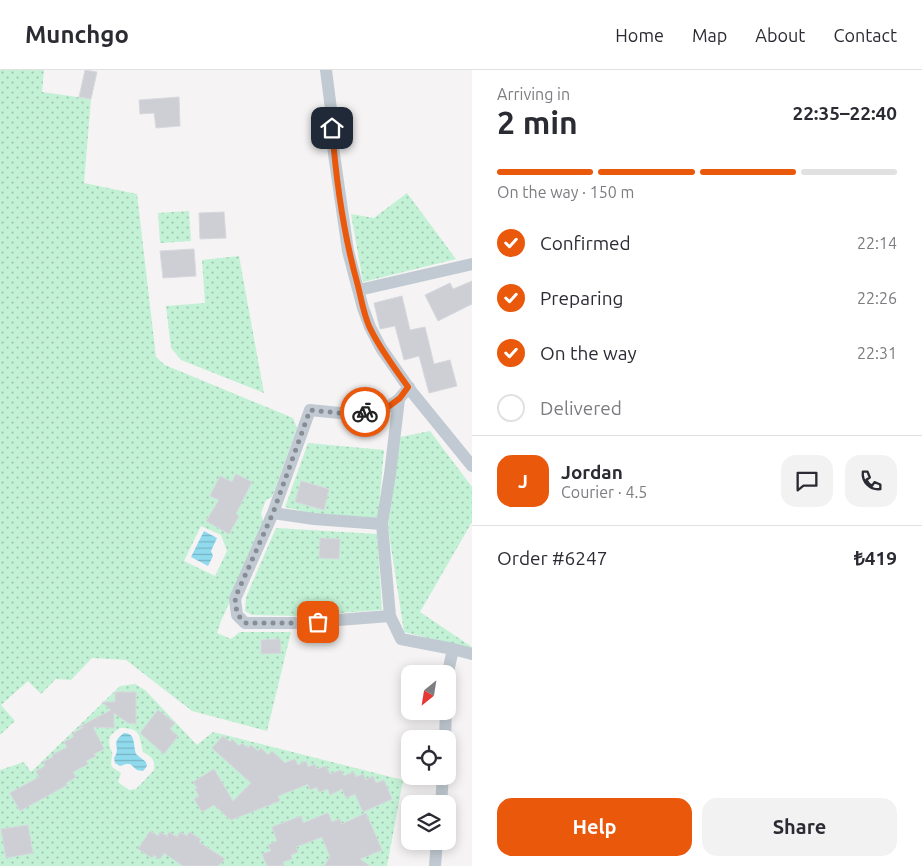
<!DOCTYPE html>
<html lang="en">
<head>
<meta charset="utf-8">
<style>
	:root { --surface:#fff; --page:#f2f2f3; --text:#2b2b33; --muted:#7c7c81; --line:#e1e1e2; --accent:#ea580c }
	body { margin:0; font-family:Ubuntu,sans-serif; background:var(--page); color:var(--text); height:100vh; display:flex; flex-direction:column; font-size:19px; white-space:nowrap }
	* { box-sizing:border-box; margin:0 }
	p { font-size:16px; color:var(--muted) }
	.icon { flex:none; width:28px; height:28px; fill:none; stroke:currentColor; stroke-width:2; stroke-linecap:round; stroke-linejoin:round }
	.map { position:relative; flex:1; overflow:hidden }
	.sheet { display:flex; flex-direction:column; background:var(--surface); width:450px }
	.sheet>* { flex:none }
	.needle { width:32px; rotate:210deg }
	.tools { position:absolute; left:401px; top:595px; display:grid; gap:10px }
	.tools a { display:grid; place-items:center; width:55px; height:55px; border-radius:10px; background:var(--surface); box-shadow:0 2px 12px #0003; font-size:25px }
	.pin { position:absolute; display:grid; place-items:center; width:42px; height:42px; color:#fff; margin:-21px; border-radius:10px; box-shadow:0 2px 8px #0006 }
	.courier { position:absolute; display:grid; place-items:center; width:50px; height:50px; margin:-25px; border:4px solid #ea580c; border-radius:50%; background:#fff; color:#222; box-shadow:0 1px 6px #0007 }
	.overview em { font-style:normal; font-weight:700 }
	.overview div { display:flex; flex-direction:column-reverse }
	.overview { display:flex; align-items:center; justify-content:space-between; height:85px; padding:0 25px }
	h1 { font-size:32px; font-weight:700; line-height:38px }
	.bar { display:grid; grid-template-columns:repeat(4,1fr); gap:8px 5px; align-content:center; height:60px; padding:0 25px }
	.bar i { height:6px; border-radius:4px; background:var(--line) }
	.bar .selected { background:var(--accent) }
	.bar p { grid-column:span 4 }
	.line { display:flex; align-items:center; gap:12px; padding:0 25px; border-top:1px solid var(--line) }
	.line div { flex:1 }
	.round { display:grid; place-items:center; flex:none; width:52px; height:52px; border-radius:15px; background:var(--page) }
	ol { padding:0 25px; list-style:none }
	li { display:flex; align-items:center; gap:15px; height:55px }
	li p { margin-inline-start:auto }
	li .icon { padding:5px; border-radius:50%; background:var(--accent); color:#fff; stroke-width:4 }
	li:last-child { color:var(--muted) }
	li i { width:28px; height:28px; border:2px solid var(--line); border-radius:50% }
	.action { display:flex; gap:10px; margin-top:auto; padding:10px 25px }
	.action a { flex:1; height:58px; border-radius:15px; background:var(--accent); color:#fff; font-size:20px; font-weight:700; line-height:58px; text-align:center }
	.action a+a { background:var(--page); color:var(--text) }
	header { display:flex; align-items:center; gap:30px; box-sizing:border-box; height:70px; padding:0 25px; background:var(--surface); border-bottom:1px solid var(--line) }
	header strong { font-size:24px }
	nav { display:flex; gap:28px; margin-inline-start:auto; font-size:18px }
	main { display:flex; flex:1; min-height:0 }
	.map>svg:first-child { display:block }
	.grass { fill:url(#grass-dots); fill-rule:evenodd }
	.water { fill:url(#water-rules) }
	.building { fill:#cdcfd5; stroke:#d7d9de }
	.lines { fill:none; stroke-linecap:round; stroke-linejoin:round }
	.minor { stroke:#c1cad2; stroke-width:12 }
	.done { stroke:#868d94; stroke-width:5; stroke-dasharray:0 9 }
	.route { stroke:#ea580c; stroke-width:6 }
</style>
</head>
<body>
<header>
<strong>Munchgo</strong>
<nav><a>Home</a><a>Map</a><a>About</a><a>Contact</a></nav>
</header>
<main>
<div class="map">
<svg width="472" height="796" viewBox="0 0 472 796">
	<defs>
		<pattern id="grass-dots" width="8" height="8" patternUnits="userSpaceOnUse" patternTransform="scale(1.25)"><rect width="8" height="8" fill="#c3f1d5"/><path d="M2 2h.1M6 6h.1" fill="none" stroke="#a0c6b0" stroke-width="1.8" stroke-linecap="round"/></pattern>
		<pattern id="water-rules" width="6" height="5" patternUnits="userSpaceOnUse" patternTransform="scale(1.25)"><rect width="6" height="5" fill="#90daee"/><path d="M0 2.5h6" fill="none" stroke="#78b4c4"/></pattern>
	</defs>
	<rect width="100%" height="100%" fill="#f5f3f3"/>
	<path class="grass" d="M0 0H44L42 22 91 29 84 113 137 124 156 287 165 295 293 348 297 358 272 427 266 430 261 443 264 455 232 527 221 551 217 563 231 569 240 562H291L267 661 192 641 126 590 92 588 71 610 56 609 41 624 28 611 1 635 15 651 0 665ZM201 456 221 465 227 481 215 506 184 491Z
		M407 123 456 189 363 212 351 144 374 148Z
		M189 141 191 171 160 173 158 143Z
		M239 186 264 323 181 290 171 278 166 236 205 233 202 190Z
		M430 361 472 417V452L420 542 472 577V579L404 562 388 457 400 367Z
		M308 373 384 380 378 448 317 445 285 437Z
		M276 458 377 464 382 540 297 546 252 545 245 541 246 527Z
		M135 614 145 620 197 675 213 662 403 710 387 796H0V700L24 692 31 702 120 616ZM120 658C141 658 139 665 143 682 152 687 155 689 154 700L136 719 129 720 118 712 121 703 112 697C110 692 112 690 112 685 113 683 111 680 110 677 107 667 112 663 120 658Z"/>
	<path class="water" d="M204 461 217 468 211 481 213 486 208 496 191 487Z
		M124 663C136 663 133 675 136 684L146 692 147 696 143 701 137 700 130 694H126L120 696 115 693 114 688C122 676 109 674 124 663Z"/>
	<path class="building" d="M85 0 97 2 91 29 79 27Z
		M179 27 180 56 156 58 154 43 140 44 139 30Z
		M224 142 226 168 200 169 199 143Z
		M194 179 196 206 163 208 160 181Z
		M472 211V234L438 251 425 225 450 213 453 219Z
		M402 226 410 260 425 257 434 294 450 290 457 316 429 323 419 286 404 290 395 256 380 259 374 233Z
		M236 404 252 412 236 444 239 446 229 464 206 451 219 430 210 426 220 406 232 412Z
		M301 411 329 419 324 440 295 432Z
		M320 468 340 469 339 489 319 488Z
		M280 569 281 583 261 584V570Z
		M115 622H136V654L128 653 114 643V658L93 657 104 679 94 684 96 686 86 691 88 694 73 702 76 707 66 713 67 715 20 741 10 723 39 707 36 701 45 696 43 692 53 687 52 685 67 677 64 672 74 667 72 664 84 657H79L111 640 102 632H115Z
		M158 640 175 653 170 659 178 666 164 684 140 663Z
		M223 666 230 672 232 669 239 676 242 673 248 678 251 675 258 681 261 678 268 685 272 681 285 693 295 689 298 695 306 691 308 697 315 694 317 699 326 696 330 704 341 700 344 706 354 702 356 707 363 704 366 710 373 706 376 713 384 710 392 729 363 742 355 724 346 728 342 719 330 725 328 719 319 722 317 717 310 720 308 714 278 726 280 731 231 750 214 735 202 742 194 729 199 726 195 719 197 718 193 712 214 699 233 731 251 713 212 678Z
		M328 743 332 752 340 749 342 754 366 743 382 780 360 789 370 796H324L330 787 322 767 296 777 298 782 291 785 292 789 283 792 284 796H267L262 784 271 781 268 775 277 771 272 757 301 746 303 753Z
		M28 755 33 783 6 788 1 759Z
		M150 761 158 766 160 762 167 766 169 762 177 767 180 762 187 766 189 762 201 769 199 772 225 789 218 796H183L164 783 160 789 154 785 152 788 138 779Z"/>
	<g class="lines">
		<path class="minor" d="M326 0 331 39 333 77 348 181 363 238 370 257 381 278 411 321 472 396
			M359 220 472 194
			M273 443 314 449 382 454 390 404 399 329
			M382 454 390 546 401 569 453 579
			M390 546 299 553H245L237 545 235 529 273 443 310 340 349 344 388 337 399 329 409 317
			M448 618V602L453 579 472 584
			M445 669 446 641
			M441 734 443 706
			M435 796 437 771"/>
	</g>
	<g class="lines">
		<path class="done" d="M318 552 299 553H245L237 544 235 528 273 443 310 340 349 344 365 342"/>
		<path class="route" d="M332 58C336 109 343 162 357 212 361 227 363 242 369 256 379 278 394 297 408 317L400 328 388 337 365 342"/>
	</g>
</svg>
<div class="tools">
<a><svg class="needle" viewBox="-14 -14 28 28"><path d="M0-13l5 13h-10z" fill="#e53935"/><path d="M0 13l5-13h-10z" fill="#7c7c81"/></svg></a>
<a><svg class="icon" aria-label="locate" viewBox="0 0 24 24"><circle cx="12" cy="12" r="6"/><path d="M12 2v4M12 18v4M2 12h4M18 12h4"/></svg></a>
<a><svg class="icon" aria-label="layers" viewBox="0 0 24 24"><path d="M12 4l9 5-9 5-9-5zM3 14l9 5 9-5"/></svg></a>
</div>
<div class="pin" style="left:318px;top:552px;background:#ea580c"><svg class="icon" aria-label="bag" viewBox="0 0 24 24"><path d="M5 8h14l-1 12H6zM9 8a3 3 0 0 1 6 0"/></svg></div>
<div class="pin" style="left:332px;top:58px;background:#1f2937"><svg class="icon" aria-label="home" viewBox="0 0 24 24"><path d="M3 11l9-7 9 7M6 9v11h12V9"/></svg></div>
<div class="courier" style="left:365px;top:342px"><svg class="icon" aria-label="bike" viewBox="0 0 24 24"><circle cx="6" cy="16" r="4"/><circle cx="18" cy="16" r="4"/><path d="M6 16l4-8h5l3 8M10 8l3 8H6M13 5h3"/></svg></div>
</div>
<section class="sheet">
<div class="overview"><div><h1>2 min</h1><p>Arriving in</p></div><em>22:35–22:40</em></div>
<div class="bar"><i class="selected"></i><i class="selected"></i><i class="selected"></i><i></i><p>On the way · 150 m</p></div>
<ol>
<li><svg class="icon" aria-label="check" viewBox="0 0 24 24"><path d="M5 12l5 5 9-10"/></svg>Confirmed<p>22:14</p></li>
<li><svg class="icon" aria-label="check" viewBox="0 0 24 24"><path d="M5 12l5 5 9-10"/></svg>Preparing<p>22:26</p></li>
<li><svg class="icon" aria-label="check" viewBox="0 0 24 24"><path d="M5 12l5 5 9-10"/></svg>On the way<p>22:31</p></li>
<li><i></i>Delivered</li>
</ol>
<div class="line" style="height:90px"><b class="round" style="background:var(--accent);color:#fff">J</b><div><b>Jordan</b><p>Courier · 4.5</p></div><a class="round"><svg class="icon" aria-label="chat" viewBox="0 0 24 24"><path d="M4 5h16v11H9l-5 4z"/></svg></a><a class="round"><svg class="icon" aria-label="phone" viewBox="0 0 24 24"><path d="M5 4h4l2 5-3 2q2 4 5 5l2-3 5 2v4C11 20 4 13 5 4z"/></svg></a></div>
<div class="line" style="height:65px"><div>Order #6247</div><b>₺419</b></div>
<div class="action"><a>Help</a><a>Share</a></div>
</section>
</main>
</body>
</html>
